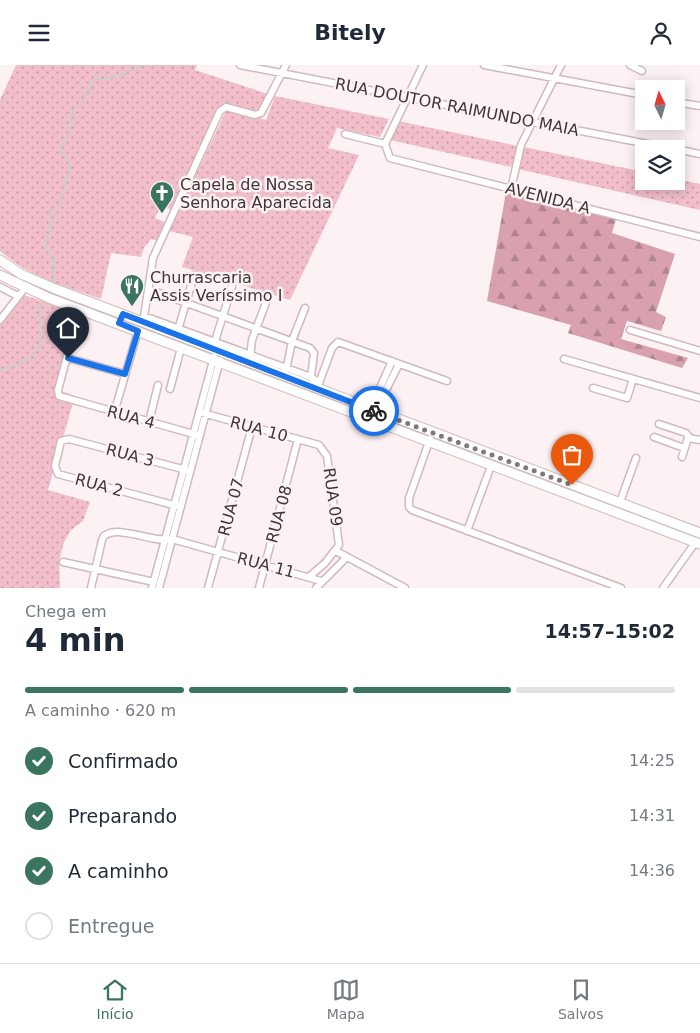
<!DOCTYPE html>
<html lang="pt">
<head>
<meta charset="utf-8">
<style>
	:root { --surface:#fff; --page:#f6f6f7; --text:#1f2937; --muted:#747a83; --line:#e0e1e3; --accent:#3a755f }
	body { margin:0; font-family:"DejaVu Sans",sans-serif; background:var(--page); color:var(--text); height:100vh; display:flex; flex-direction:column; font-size:19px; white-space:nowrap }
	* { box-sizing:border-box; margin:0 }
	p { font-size:16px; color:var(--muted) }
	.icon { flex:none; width:28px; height:28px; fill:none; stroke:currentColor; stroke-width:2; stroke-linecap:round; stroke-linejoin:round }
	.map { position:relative; height:523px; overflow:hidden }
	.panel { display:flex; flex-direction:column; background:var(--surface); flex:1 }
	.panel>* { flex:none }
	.needle { width:32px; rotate:355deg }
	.controls { position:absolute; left:635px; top:15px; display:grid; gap:10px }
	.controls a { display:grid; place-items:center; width:50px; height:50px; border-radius:0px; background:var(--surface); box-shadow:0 2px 12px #0003; font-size:25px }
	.pin { position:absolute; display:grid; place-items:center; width:42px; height:42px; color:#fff; margin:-51px -21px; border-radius:50% 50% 50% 0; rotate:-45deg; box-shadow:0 0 5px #0007 }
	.pin .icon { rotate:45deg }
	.courier { position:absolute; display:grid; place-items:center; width:50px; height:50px; margin:-25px; border:4px solid #1a73e8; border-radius:50%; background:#fff; color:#222; box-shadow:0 1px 6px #0007 }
	.summary em { font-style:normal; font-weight:800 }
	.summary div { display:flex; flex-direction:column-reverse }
	.summary { display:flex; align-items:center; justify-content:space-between; height:85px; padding:0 25px }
	h1 { font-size:32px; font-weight:800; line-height:38px }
	.bar { display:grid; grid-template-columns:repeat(4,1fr); gap:8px 5px; align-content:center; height:60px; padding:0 25px }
	.bar i { height:6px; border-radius:4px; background:var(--line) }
	.bar .selected { background:var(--accent) }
	.bar p { grid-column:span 4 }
	ol { padding:0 25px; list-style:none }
	li { display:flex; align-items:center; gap:15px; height:55px }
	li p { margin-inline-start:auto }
	li .icon { padding:5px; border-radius:50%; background:var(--accent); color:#fff; stroke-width:4 }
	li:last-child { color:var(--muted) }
	li i { width:28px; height:28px; border:2px solid var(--line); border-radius:50% }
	header { display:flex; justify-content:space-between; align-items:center; height:65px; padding:0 25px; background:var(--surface); font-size:22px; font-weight:800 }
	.dock { display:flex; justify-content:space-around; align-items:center; height:70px; border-top:1px solid var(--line); background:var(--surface); font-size:14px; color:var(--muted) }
	.dock a { display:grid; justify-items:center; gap:2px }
	.dock .selected { color:var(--accent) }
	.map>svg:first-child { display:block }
	.grass { fill:url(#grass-dots) }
	.forest { fill:url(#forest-firs) }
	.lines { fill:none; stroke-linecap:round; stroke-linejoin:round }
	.stream { stroke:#a6e0c8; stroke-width:1 }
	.minor-casing { stroke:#d1b9be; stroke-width:9 }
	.major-casing { stroke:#d1b9be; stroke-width:11 }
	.minor { stroke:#fff; stroke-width:6 }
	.major { stroke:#fff; stroke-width:9 }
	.done { stroke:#827779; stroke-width:5; stroke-dasharray:0 9 }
	.route { stroke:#1a73e8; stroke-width:6 }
	.labels { text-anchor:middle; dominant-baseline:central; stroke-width:5; stroke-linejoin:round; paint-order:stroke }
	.street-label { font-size:16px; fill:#403638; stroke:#fcf1f3 }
	.poi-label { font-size:16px; fill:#403638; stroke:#fcf1f3; text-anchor:start }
</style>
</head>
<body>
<header><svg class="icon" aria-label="menu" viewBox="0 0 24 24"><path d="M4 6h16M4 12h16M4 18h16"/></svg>Bitely<svg class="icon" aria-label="person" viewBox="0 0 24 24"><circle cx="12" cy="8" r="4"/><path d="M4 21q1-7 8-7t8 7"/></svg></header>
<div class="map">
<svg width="700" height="523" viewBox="0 0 700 523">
	<defs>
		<pattern id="grass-dots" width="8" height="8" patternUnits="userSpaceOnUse" patternTransform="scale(1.25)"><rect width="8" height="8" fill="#f1beca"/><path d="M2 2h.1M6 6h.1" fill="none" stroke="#c59ba5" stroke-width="1.8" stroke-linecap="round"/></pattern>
		<pattern id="forest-firs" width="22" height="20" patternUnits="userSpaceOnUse" patternTransform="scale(1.25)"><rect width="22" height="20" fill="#d9a0ae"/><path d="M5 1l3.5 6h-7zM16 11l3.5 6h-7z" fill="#b1838f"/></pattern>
	</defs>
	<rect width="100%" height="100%" fill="#fcf1f3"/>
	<path class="grass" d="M16 0H197L195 5 268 29 262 44 257 46 223 38 173 145 161 141 155 153 165 157 157 176 151 174 144 183 141 192 111 188 101 234C65 221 29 212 0 186V35Z
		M275 31 389 54 380 72 337 63 328 83 359 90 290 235 182 202 193 172 169 166 227 44 266 55Z
		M398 56 518 81 511 102 390 75Z
		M524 82 644 107V116H676V114L700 119V145L518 104Z
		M24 230 82 249 61 326 75 331 48 425 90 437 83 456 71 465 64 477 59 496 60 523H0V250L13 233Z"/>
	<path class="forest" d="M506 127 616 154 612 168 675 189 656 247 666 252 661 266 627 256 621 274 688 293 682 303 568 268 571 260 487 236Z"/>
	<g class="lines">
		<path class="stream" d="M53 218 55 195 45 183 50 166 51 145C65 138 63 129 65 116 67 110 71 107 70 101 68 95 63 90 61 83L70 65 73 44 85 34 93 15 116 12 143 0
			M0 304C21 303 42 290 42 266 42 255 35 247 43 236"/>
		<g class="minor-casing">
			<path id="minor" d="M240 0 674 84
				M423 0 385 79 390 93 700 172
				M484 0 644 30
				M630 0 642 6
				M676 37 700 41
				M345 69 385 79
				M676 84 700 89
				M511 124 521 80 561 0
				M0 222 18 231
				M148 224 310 283 314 288 311 312
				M80 244 58 325 59 331 197 370
				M144 251 311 312 319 318
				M0 255 25 223
				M143 258 153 193 220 46 226 42 255 50 261 48 286 0
				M178 265 194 210
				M630 265 700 286
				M215 276 232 222
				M68 293 125 309
				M250 293 252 275 268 232
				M564 294 700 333
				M286 306 292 276 305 243
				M318 321 332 283 338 277 447 316
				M593 323 627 333 633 314
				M170 324 181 283
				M370 345 392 296
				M199 347 319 380 327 391 339 480 325 498 310 511
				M375 347 399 299
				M114 348 138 266
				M149 357 158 320
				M659 359 686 368 689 372
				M654 372 684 383
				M430 374 409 433V442L412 445 621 523
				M682 392 688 373 700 375
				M620 437 636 393
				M181 442 58 409 55 401 61 376 69 374 190 406
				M467 466 491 401
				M336 486 405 523
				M63 497 154 517
				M91 523 102 475 104 471C120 459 153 479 172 474L321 516
				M152 523 214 292
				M159 523 220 295
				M208 523 252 362
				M259 523 298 374
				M316 523 347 492
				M663 523 695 478"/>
		</g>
		<g class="major-casing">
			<path id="major" d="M0 195 21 209 53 223 700 468
				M0 210 49 233 700 479"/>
		</g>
		<use href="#minor" class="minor"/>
		<use href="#major" class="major"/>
	</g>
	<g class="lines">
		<path class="done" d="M374 346 572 420"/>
		<path class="route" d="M68 293 125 309 138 266 119 258 123 249 374 346"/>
	</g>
	<defs>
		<g id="church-pin" transform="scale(1.25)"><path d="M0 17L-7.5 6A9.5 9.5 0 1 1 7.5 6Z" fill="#3a755f" stroke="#fcf1f3"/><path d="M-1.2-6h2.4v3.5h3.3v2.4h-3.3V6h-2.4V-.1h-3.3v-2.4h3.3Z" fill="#fff"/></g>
		<g id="restaurant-pin" transform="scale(1.25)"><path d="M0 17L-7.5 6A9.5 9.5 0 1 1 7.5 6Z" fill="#3a755f" stroke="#fcf1f3"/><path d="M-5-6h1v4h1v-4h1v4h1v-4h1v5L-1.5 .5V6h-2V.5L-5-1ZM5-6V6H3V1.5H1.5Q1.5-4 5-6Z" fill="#fff"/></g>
	</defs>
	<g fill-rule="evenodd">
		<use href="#church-pin" x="162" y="128"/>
		<use href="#restaurant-pin" x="132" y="221"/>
	</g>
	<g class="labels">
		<g class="street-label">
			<text transform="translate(457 42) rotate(11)">RUA DOUTOR RAIMUNDO MAIA</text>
			<text transform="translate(548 133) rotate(14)">AVENIDA A</text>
			<text transform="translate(131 352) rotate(15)">RUA 4</text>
			<text transform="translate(259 364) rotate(15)">RUA 10</text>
			<text transform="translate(130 390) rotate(15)">RUA 3</text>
			<text transform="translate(99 420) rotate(15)">RUA 2</text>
			<text transform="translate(333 432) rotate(82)">RUA 09</text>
			<text transform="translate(231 442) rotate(-75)">RUA 07</text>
			<text transform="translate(279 449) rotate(-75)">RUA 08</text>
			<text transform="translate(266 500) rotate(15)">RUA 11</text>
		</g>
		<g class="poi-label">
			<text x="180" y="119">Capela de Nossa<tspan x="180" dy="18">Senhora Aparecida</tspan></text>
			<text x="150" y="212">Churrascaria<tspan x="150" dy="18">Assis Veríssimo I</tspan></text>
		</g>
	</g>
</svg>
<div class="controls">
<a><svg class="needle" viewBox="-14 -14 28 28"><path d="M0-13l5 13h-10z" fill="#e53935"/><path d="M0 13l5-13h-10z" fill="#747a83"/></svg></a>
<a><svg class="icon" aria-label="layers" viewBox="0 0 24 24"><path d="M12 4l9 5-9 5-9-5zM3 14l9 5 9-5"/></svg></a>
</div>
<div class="pin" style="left:572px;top:420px;background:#ea580c"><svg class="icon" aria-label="bag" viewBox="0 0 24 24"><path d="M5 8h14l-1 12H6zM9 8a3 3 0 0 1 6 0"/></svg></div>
<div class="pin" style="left:68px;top:293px;background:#1f2937"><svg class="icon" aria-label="home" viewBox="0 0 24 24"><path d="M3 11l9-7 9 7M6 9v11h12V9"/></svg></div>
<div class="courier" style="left:374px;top:346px"><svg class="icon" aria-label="bike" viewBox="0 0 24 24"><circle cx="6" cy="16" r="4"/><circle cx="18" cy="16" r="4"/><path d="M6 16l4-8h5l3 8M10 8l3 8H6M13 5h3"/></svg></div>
</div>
<section class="panel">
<div class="summary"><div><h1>4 min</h1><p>Chega em</p></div><em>14:57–15:02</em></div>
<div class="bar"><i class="selected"></i><i class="selected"></i><i class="selected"></i><i></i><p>A caminho · 620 m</p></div>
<ol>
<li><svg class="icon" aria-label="check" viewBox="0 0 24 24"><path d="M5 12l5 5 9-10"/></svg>Confirmado<p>14:25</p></li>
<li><svg class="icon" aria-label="check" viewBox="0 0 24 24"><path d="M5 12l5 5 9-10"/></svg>Preparando<p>14:31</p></li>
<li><svg class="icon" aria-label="check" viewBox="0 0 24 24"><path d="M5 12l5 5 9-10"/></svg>A caminho<p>14:36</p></li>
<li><i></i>Entregue</li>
</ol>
</section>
<nav class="dock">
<a class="selected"><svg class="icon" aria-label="home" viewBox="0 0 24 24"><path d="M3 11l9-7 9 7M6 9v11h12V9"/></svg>Início</a>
<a><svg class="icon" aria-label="map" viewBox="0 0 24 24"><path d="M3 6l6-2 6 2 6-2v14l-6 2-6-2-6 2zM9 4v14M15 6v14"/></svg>Mapa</a>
<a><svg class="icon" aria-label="saved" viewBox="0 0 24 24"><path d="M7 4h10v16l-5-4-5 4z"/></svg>Salvos</a>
</nav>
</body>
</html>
